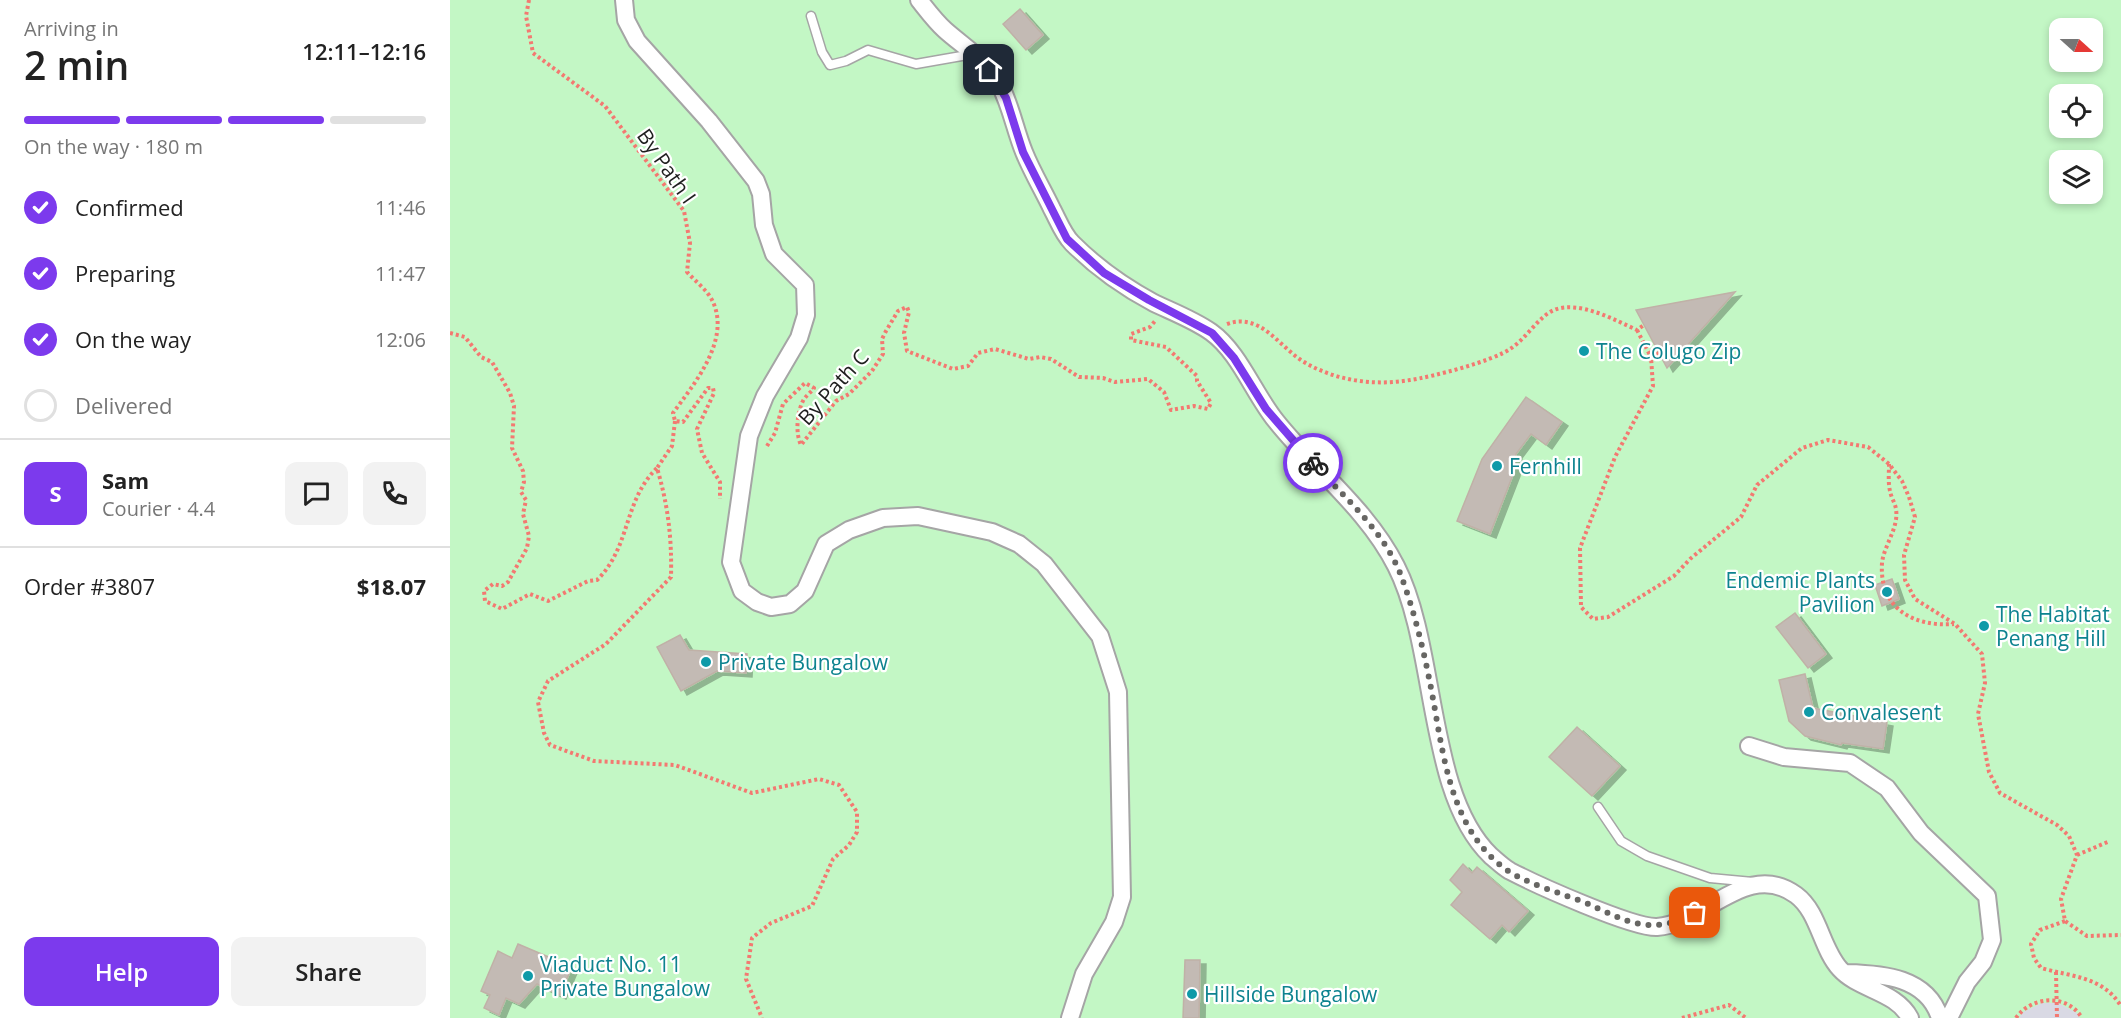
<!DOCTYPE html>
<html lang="en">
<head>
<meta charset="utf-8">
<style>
	:root { --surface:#fff; --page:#f2f2f2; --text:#222; --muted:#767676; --line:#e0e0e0; --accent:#7c3aed }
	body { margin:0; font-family:"Open Sans",sans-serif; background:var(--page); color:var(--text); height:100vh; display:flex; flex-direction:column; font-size:22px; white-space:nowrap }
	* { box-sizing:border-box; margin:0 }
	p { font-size:20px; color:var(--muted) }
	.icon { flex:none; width:33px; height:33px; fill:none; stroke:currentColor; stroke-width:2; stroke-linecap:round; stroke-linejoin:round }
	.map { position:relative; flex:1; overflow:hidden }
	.drawer { display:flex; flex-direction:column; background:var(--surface); width:450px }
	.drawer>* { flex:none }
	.needle { width:39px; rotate:111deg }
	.buttons { position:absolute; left:1599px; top:18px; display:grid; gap:12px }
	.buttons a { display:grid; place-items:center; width:54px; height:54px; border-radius:12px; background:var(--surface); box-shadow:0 3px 9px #0003; font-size:30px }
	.pin { position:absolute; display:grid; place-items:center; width:51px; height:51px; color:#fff; margin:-26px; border-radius:12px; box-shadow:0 3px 9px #0006 }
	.courier { position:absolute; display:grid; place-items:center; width:60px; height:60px; margin:-30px; border:4px solid #7c3aed; border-radius:50%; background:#fff; color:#222; box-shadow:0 2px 8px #0007 }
	.head em { font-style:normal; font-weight:600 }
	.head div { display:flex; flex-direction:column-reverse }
	.head { display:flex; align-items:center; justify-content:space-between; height:102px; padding:0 24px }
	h1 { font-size:39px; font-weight:600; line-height:45px }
	.bar { display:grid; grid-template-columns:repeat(4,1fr); gap:9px 6px; align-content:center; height:72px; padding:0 24px }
	.bar i { height:8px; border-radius:4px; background:var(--line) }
	.bar .on { background:var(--accent) }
	.bar p { grid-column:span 4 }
	.line { display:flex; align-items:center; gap:15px; padding:0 24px; border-top:2px solid var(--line) }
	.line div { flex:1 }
	.round { display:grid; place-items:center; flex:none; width:63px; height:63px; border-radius:12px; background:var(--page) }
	ol { padding:0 24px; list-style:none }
	li { display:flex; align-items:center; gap:18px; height:66px }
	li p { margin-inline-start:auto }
	li .icon { padding:6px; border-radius:50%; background:var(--accent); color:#fff; stroke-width:4 }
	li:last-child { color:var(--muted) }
	li i { width:33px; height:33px; border:3px solid var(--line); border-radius:50% }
	.button { display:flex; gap:12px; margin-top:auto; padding:12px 24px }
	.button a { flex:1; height:69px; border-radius:12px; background:var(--accent); color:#fff; font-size:24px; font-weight:600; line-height:69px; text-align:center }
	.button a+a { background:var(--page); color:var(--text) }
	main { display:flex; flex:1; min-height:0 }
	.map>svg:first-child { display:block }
	.park { fill:#c3f7c5; fill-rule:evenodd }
	.plaza { fill:#d9d9e4 }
	.building { fill:#c3bab4; stroke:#c0b1a7; stroke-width:1.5; filter:url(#shadow) }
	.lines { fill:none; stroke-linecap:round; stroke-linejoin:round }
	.service-casing { stroke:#a5a5a5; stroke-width:11 }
	.minor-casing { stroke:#a5a5a5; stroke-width:20 }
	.path { stroke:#f37971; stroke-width:4; stroke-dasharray:3 3; stroke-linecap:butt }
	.service { stroke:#fff; stroke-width:8 }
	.minor { stroke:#fff; stroke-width:16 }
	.path-bridge { stroke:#f37971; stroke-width:4; stroke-dasharray:3 3; stroke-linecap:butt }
	.done { stroke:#676663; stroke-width:6; stroke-dasharray:0 10.8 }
	.route { stroke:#7c3aed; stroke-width:8 }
	.culture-dot { fill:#0f9aa8; stroke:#fff; stroke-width:2 }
	.labels { text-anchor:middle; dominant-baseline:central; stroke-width:4.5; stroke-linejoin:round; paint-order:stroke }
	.street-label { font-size:21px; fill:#1e1e1e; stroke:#fff }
	.culture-label { font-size:21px; fill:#0d838f; stroke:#fff; text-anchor:start }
</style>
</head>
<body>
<main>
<section class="drawer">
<div class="head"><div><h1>2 min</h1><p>Arriving in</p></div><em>12:11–12:16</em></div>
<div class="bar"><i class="on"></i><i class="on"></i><i class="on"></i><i></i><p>On the way · 180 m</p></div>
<ol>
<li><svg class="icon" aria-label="check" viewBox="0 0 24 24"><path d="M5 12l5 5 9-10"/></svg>Confirmed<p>11:46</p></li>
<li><svg class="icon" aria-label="check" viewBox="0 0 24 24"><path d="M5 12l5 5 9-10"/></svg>Preparing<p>11:47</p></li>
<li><svg class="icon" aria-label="check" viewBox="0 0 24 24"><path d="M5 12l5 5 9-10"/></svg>On the way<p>12:06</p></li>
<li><i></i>Delivered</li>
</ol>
<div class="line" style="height:108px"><b class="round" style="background:var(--accent);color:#fff">S</b><div><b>Sam</b><p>Courier · 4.4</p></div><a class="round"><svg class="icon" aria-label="chat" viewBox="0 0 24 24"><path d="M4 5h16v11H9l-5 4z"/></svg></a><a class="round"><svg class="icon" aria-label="phone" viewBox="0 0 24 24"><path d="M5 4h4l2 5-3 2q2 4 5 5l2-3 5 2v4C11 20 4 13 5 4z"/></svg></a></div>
<div class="line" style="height:78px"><div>Order #3807</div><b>$18.07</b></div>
<div class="button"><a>Help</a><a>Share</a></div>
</section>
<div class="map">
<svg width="1671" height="1018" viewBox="0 0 1671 1018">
	<defs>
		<filter id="shadow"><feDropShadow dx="6" dy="4" stdDeviation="0" flood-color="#0004"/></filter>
	</defs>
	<rect width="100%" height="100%" fill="#efebe4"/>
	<path class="park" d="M0 0H1671V1018H0ZM1610 28H1642V62H1610ZM1610 94H1642V128H1610ZM1610 160H1642V194H1610Z"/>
	<path class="plaza" d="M1592 1003H1608L1627 1013 1630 1018H1569L1573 1012Z"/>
	<path class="building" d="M570 9 593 35 576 50 553 24Z
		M1285 292 1217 368 1186 310Z
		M1076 397 1112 422 1096 445 1081 434 1066 454 1064 472 1040 534 1007 521 1032 459Z
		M1442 579 1449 599 1432 606 1425 585Z
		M1345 613 1376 654 1358 668 1326 627Z
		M230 635 239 650 297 654 296 673 267 671 231 691 207 647Z
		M1355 674 1363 708 1437 722 1433 749 1392 743 1391 745 1355 736 1339 721 1329 680Z
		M1127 727 1170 766 1142 796 1099 757Z
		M1013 864 1022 873 1027 867 1078 911 1059 932 1052 925 1040 939 1001 905 1012 892 1000 880Z
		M68 944 122 967 110 995 87 984 69 1004 56 998 49 1015 34 1008 40 995 31 991 48 951 62 958Z
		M735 960H750L749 1018H733Z"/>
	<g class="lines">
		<g class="service-casing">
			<path id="service" d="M361 16 372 52 380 65 396 61 418 50 466 64 523 54
				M1148 807 1171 841 1197 856 1260 878 1303 882"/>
		</g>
		<g class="minor-casing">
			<path id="minor" d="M174 0 176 20 187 41 259 121 306 181 311 194 314 225 324 254 355 285 356 315 349 338 315 396 299 436 281 562 292 591 307 602 321 607 340 604 355 591 376 544 399 530 433 518 468 516 542 532 569 544 594 564 650 636 668 692 672 897 664 922 634 974 620 1018
				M469 0C477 10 485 21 495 30 514 47 538 61 550 85 561 106 565 130 574 152 582 172 593 190 602 209 608 220 613 234 622 243 646 267 674 287 704 303 723 312 744 320 761 332 789 352 804 394 826 421 865 470 918 510 946 566 988 648 976 794 1041 856 1047 861 1053 867 1060 871 1085 884 1182 928 1207 927 1254 924 1297 859 1346 895 1369 912 1371 948 1390 969 1409 990 1446 991 1460 1018
				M1299 746 1334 757 1400 763 1437 788 1471 833 1537 896 1542 940 1533 962 1517 982 1499 1018
				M1397 973C1433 974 1477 977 1490 1018"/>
		</g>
		<path class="path" d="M79 0 76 16 83 53 155 106 234 211 240 243 237 272C245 281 257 290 262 300 282 339 244 384 223 413L225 421 233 422 258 388H263L264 393 247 429 252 453 270 482V499
			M777 324C811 312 829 347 854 362 886 381 924 386 960 380 982 377 1043 361 1060 349 1076 339 1088 317 1104 310 1129 300 1165 320 1187 330L1194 325
			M1187 330 1201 357
			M0 333 15 337 31 357 42 362 60 393 64 406 62 448 73 471 74 482 71 492 76 500 73 514 79 536 77 548 58 582 52 586 43 584 34 591 35 601 52 609 80 594 98 601 138 581 147 580C181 547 173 501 207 468
			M1209 353 1201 357 1203 386 1165 457 1130 548 1131 607 1143 619 1158 617 1224 576 1240 559 1291 517 1307 485 1352 448 1378 440 1418 447 1439 464 1452 481 1459 497 1465 517 1454 555 1455 580 1465 599 1505 624 1532 654 1535 683 1528 714 1539 772 1550 793 1607 825 1619 836 1627 855 1611 899 1615 921 1637 936 1671 935
			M225 421 222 446 207 468C218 505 222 538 221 577L156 644 98 681 88 702 94 733 100 745 144 761 225 765 302 793 369 779 389 785 407 812V832L399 845 383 859 362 906 321 923 302 938 296 979 312 1018
			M317 446 325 433 333 404 355 383 364 388C361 392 357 395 354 399 347 411 345 433 351 445L386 401 399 394 422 371 433 354 432 339 436 331 448 311 457 307 459 312 454 333 457 351 503 369 518 366 528 353 545 349 579 359 590 357 601 359 629 377 653 378 665 382 698 379 714 392 721 410 744 406 758 409 761 403 747 381V376L716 347 681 340V334L700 327 705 321
			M1439 464C1439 472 1438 483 1440 491 1441 497 1445 503 1446 509 1449 528 1434 545 1432 563 1429 609 1464 627 1504 624
			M1627 855 1660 841
			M1615 921 1590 930 1581 944 1584 958 1591 968C1622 977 1652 976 1671 1006
			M1606 972 1607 1018
			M1232 1018 1279 1005 1296 1018"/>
		<use href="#service" class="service"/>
		<use href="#minor" class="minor"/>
		<path class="path-bridge" d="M1566 1018C1581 996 1617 993 1632 1018"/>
	</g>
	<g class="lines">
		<path class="done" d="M863 463C894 497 932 529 950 573 963 607 973 647 980 683 993 747 997 825 1054 868 1074 883 1110 893 1134 902 1177 921 1199 937 1245 913"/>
		<path class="route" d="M539 70 556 98 573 152 617 239 654 273 699 300 762 333 784 358 816 409 863 463"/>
	</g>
	<g class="culture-dot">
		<circle cx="1134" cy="351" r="6"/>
		<circle cx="1047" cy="466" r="6"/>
		<circle cx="1437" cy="592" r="6"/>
		<circle cx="1534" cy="626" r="6"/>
		<circle cx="256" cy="662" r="6"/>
		<circle cx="1359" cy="712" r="6"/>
		<circle cx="78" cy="976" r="6"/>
		<circle cx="742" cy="994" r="6"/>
	</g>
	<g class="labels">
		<g class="street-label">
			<text transform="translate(217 166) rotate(55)">By Path I</text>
			<text transform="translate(383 387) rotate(-48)">By Path C</text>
		</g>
		<g class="culture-label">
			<text x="1146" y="351">The Colugo Zip</text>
			<text x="1059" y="466">Fernhill</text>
			<text x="1425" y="580" text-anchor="end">Endemic Plants<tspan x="1425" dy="24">Pavilion</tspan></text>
			<text x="1546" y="614">The Habitat<tspan x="1546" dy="24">Penang Hill</tspan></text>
			<text x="268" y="662">Private Bungalow</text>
			<text x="1371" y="712">Convalesent</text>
			<text x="90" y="964">Viaduct No. 11<tspan x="90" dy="24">Private Bungalow</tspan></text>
			<text x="754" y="994">Hillside Bungalow</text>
		</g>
	</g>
</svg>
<div class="buttons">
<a><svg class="needle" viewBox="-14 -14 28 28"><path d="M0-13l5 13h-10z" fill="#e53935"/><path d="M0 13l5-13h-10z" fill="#767676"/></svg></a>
<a><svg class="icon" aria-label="locate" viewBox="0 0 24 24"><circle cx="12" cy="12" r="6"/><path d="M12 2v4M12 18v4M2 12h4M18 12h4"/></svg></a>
<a><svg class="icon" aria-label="layers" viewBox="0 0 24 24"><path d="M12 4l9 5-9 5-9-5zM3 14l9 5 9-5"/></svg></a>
</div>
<div class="pin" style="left:1245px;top:913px;background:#ea580c"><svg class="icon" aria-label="bag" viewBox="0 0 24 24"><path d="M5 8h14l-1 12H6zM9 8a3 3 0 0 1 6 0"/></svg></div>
<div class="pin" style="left:539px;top:70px;background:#1f2937"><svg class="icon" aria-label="home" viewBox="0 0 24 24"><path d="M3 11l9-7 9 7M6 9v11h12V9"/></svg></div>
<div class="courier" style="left:863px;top:463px"><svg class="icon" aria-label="bike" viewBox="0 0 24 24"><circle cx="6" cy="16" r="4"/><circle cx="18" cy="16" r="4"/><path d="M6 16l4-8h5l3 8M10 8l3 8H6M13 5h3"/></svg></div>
</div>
</main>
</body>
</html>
